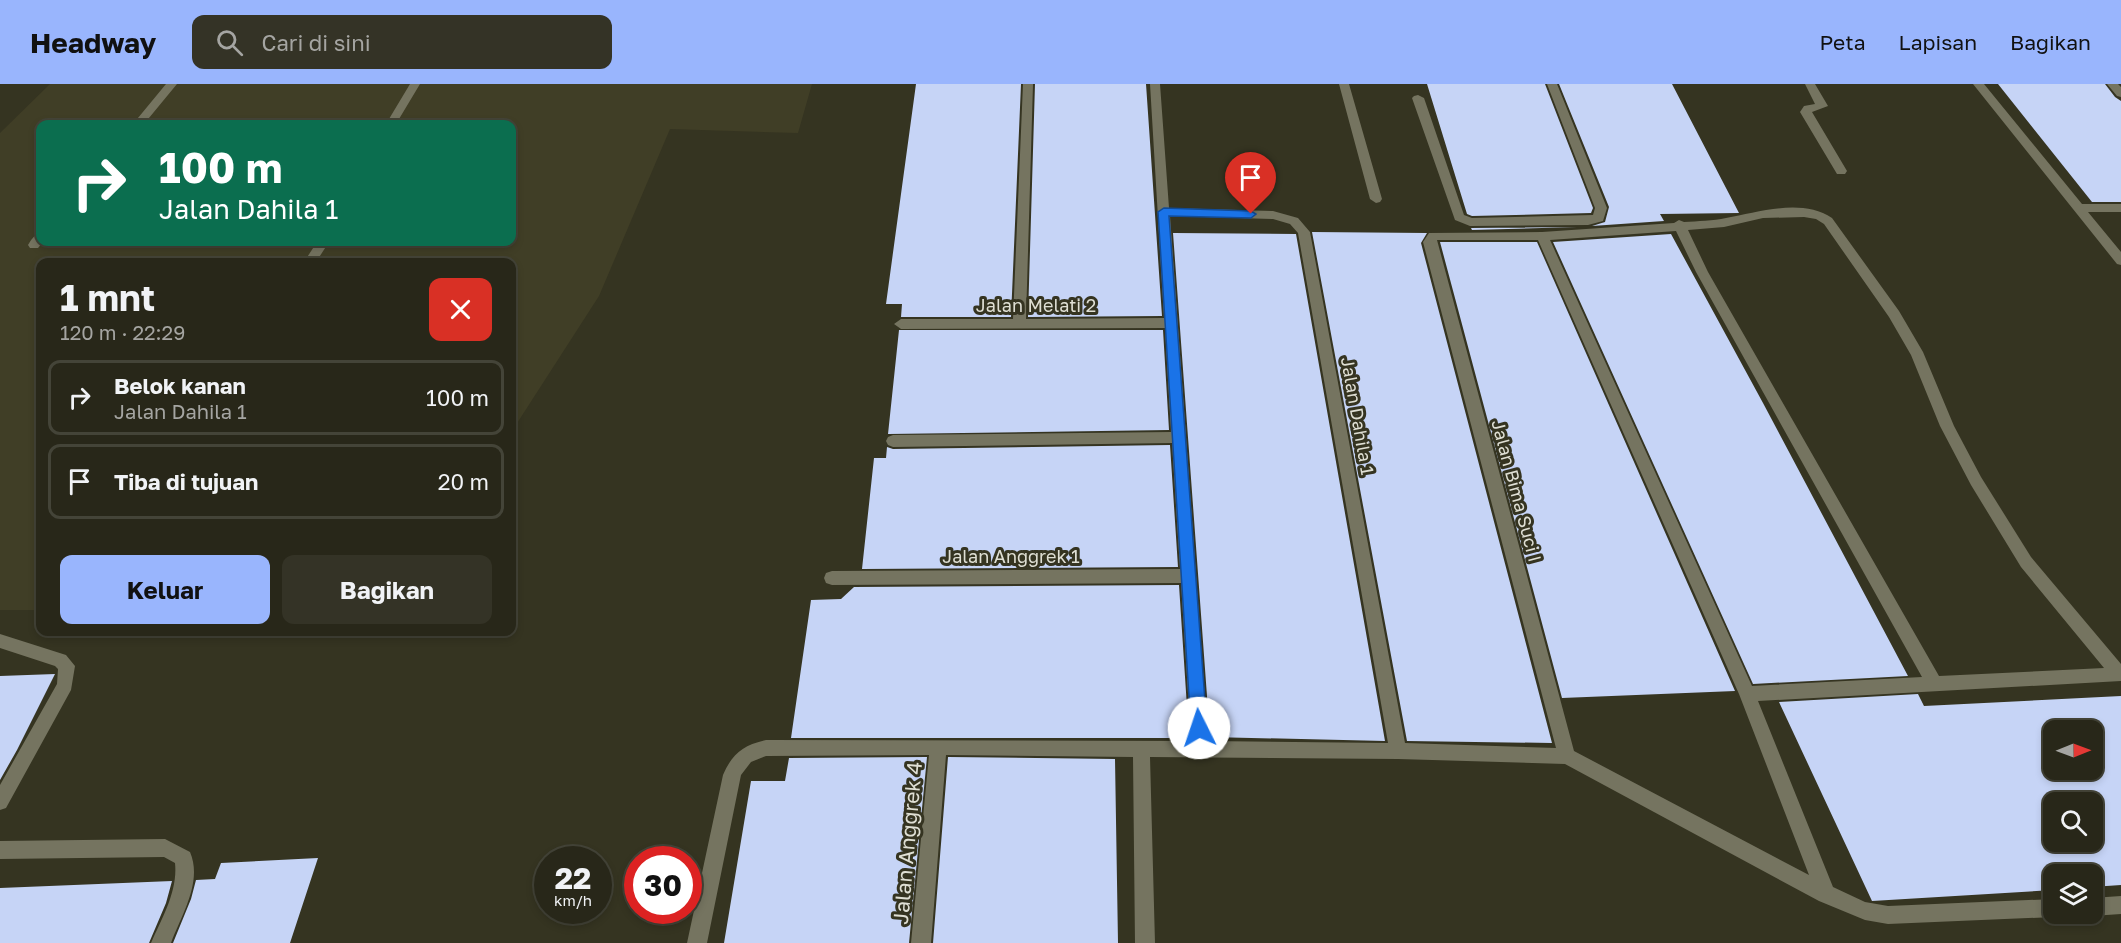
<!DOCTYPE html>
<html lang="id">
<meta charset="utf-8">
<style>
:root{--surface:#282719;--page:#343326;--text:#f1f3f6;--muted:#a5a5a2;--line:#444438;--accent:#99b5fd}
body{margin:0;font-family:"Golos Text",sans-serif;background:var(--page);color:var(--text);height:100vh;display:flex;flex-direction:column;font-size:22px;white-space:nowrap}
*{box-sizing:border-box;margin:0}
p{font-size:20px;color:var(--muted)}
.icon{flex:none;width:33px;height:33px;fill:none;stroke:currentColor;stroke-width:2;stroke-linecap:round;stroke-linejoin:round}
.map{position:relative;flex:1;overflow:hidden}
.side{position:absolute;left:36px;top:174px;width:480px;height:378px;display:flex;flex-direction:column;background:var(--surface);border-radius:12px;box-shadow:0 3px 9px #0003,0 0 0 2px var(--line)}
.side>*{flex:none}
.guide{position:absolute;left:36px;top:36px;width:480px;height:126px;border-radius:12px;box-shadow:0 3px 9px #0003,0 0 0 2px var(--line);background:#0b6e4f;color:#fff;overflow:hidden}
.needle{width:39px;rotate:89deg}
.fabs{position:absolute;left:2043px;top:636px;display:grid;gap:12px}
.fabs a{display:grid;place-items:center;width:60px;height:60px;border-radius:12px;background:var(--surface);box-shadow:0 3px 9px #0003,0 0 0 2px var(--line);font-size:30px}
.speed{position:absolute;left:534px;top:762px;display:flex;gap:12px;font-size:30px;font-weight:700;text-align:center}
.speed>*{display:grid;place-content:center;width:78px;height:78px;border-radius:50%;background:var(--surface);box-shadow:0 3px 9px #0003,0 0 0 2px var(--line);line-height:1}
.speed small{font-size:15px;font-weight:400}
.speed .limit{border:9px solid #d22;background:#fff;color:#111}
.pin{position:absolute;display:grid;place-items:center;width:51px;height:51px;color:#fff;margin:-62px -26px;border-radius:50% 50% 50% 0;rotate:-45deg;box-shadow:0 0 6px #0007}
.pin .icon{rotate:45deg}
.me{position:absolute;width:66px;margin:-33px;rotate:356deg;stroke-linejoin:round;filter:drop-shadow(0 0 4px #0008)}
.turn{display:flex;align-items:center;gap:21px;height:126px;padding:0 24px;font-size:27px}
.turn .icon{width:78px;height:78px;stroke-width:2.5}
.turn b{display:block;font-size:42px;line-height:51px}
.round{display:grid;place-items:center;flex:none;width:63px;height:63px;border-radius:12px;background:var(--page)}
.summary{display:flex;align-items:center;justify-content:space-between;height:102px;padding:0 24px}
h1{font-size:36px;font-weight:700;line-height:45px}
.cta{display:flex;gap:12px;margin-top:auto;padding:12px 24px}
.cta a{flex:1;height:69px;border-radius:12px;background:var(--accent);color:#111;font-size:24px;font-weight:700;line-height:69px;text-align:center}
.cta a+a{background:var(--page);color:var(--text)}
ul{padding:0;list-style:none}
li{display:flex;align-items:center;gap:18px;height:75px;margin:0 12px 9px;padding:0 12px;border:3px solid var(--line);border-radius:12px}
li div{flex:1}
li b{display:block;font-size:22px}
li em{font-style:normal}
header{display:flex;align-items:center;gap:36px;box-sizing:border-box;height:84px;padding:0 30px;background:var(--accent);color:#111}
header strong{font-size:28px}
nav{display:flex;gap:33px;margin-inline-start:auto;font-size:21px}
.search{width:420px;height:54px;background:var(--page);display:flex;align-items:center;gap:15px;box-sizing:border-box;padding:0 21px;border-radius:12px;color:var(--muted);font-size:22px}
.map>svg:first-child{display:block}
.built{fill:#403e26;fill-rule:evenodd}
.building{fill:#c6d4f6;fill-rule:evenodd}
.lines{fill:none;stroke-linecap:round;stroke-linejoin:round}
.minor{fill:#757460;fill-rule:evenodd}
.route{fill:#1a73e8;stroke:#114b97;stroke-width:1.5}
.labels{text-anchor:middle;stroke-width:6;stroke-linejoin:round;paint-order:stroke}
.street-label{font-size:18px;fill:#dfdfd4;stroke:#353421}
.near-street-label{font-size:21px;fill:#dfdfd4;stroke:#353421}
</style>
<header>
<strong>Headway</strong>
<div class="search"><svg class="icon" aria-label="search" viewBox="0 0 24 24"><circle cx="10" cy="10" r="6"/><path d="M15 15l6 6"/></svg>Cari di sini</div>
<nav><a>Peta</a><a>Lapisan</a><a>Bagikan</a></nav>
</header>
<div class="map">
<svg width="2121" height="859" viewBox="0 0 2121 859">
<rect width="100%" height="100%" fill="#353421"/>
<path class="built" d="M50 0H812L798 49 670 45 599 212 512 347V178H40V526H0V49ZM40 40H512V158H40Z"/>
<path class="building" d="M916 0H1021L1011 233H901L902 220H886Z
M1035 0H1146L1162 232 1028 233Z
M1427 0H1545L1593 124 1591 129 1472 132 1467 130Z
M1559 0H1672L1739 129 1660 130 1664 137 1592 142 1605 138 1609 123Z
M1998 0H2105L2115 13 2121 17V118H2092Z
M1577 143 1472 146 1471 144Z
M1312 148 1427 149 1421 159 1552 659 1407 657Z
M1173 149 1296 150 1385 657 1210 653Z
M1671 150 1763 319 1908 592 1753 600 1553 158Z
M1440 158H1537L1735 607 1562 614Z
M899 246H1163L1169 346 888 350Z
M1170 361 1178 483 862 485 874 374H886L887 363 893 365Z
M1179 501 1189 654H791L811 516 841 515 854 503Z
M55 590 17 666 0 696V592Z
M1918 610 1924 622 2121 612V801L2092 803V790H2054V806L1872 817 1779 618ZM2054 646H2092V686H2054ZM2054 718H2092V758H2054Z
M927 673 909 859H724L751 697H785L789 674Z
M948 673 1115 675 1118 859H933Z
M318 774 290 859H173L191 815 196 796 215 795 221 779Z
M172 797 166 819 149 859H0V804Z"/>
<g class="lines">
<path class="minor" d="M166 0H177L144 40H133Z
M410 0H420L396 40H386Z
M1023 0H1033L1026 235 1164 234 1150 0H1160L1169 124 1273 127 1298 134 1310 148 1405 659 1556 664 1423 158 1429 149 1542 148 1674 139 1679 136 1684 138C1698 137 1713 137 1726 134 1759 128 1802 114 1832 134L1899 227 1923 268 1954 342 1981 393 2031 473 2121 580V597L1758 617 1833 803 1865 818 1888 822 2054 815V830L2061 831 2054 833 1888 840 1865 836 1819 817 1565 680 1398 675 1150 673 1155 859H1135L1133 673 946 671 931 859H911L929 671 766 672 751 678 741 691 707 859H687L723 691C732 670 743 661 766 656L1191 657 1181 499 832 501 826 499 824 494 826 489 832 487 1180 485 1172 359 893 363 888 361 886 357 888 353 893 351 1171 348 1165 244 901 245 894 240 901 235H1013ZM1170 132 1273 135 1290 140 1298 149 1388 659 1208 657ZM1804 133 1816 135 1824 140 1889 233 1911 271 1940 342 1971 401 2021 483 2104 584 1939 592 1708 188 1688 146 1724 143 1763 134ZM1676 147 1696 188 1922 593 1752 602 1550 156ZM1437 156H1538L1739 610 1809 791 1574 667Z
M1339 0H1349L1382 115 1380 118 1376 119 1370 115Z
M1547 0H1557L1607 124 1603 137 1588 141 1470 142 1455 136 1412 14 1414 12 1418 11 1424 14 1464 131 1472 134 1593 131 1595 124Z
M1805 0H1815L1828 22 1812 28 1847 87 1845 90H1837L1800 28 1804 22 1815 20Z
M1973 0H1984L2082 120H2121V128H2088L2121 168V181L2117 180Z
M2107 0H2118L2121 3V13L2117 12Z
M40 149V158H43L38 164H30L28 161C31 156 34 151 40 149Z
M317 158H329L316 178H304Z
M0 550 66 571 75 582 71 606 6 724 0 726V701L57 600 58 585 55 582 0 564Z
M165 755 190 768C203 798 181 832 171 859H151C162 834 178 807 175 779L164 773 0 775V757Z
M2121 812V830L2092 832 2085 830H2092V814Z"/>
</g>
<path class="route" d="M1164 124 1251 127 1256 130 1251 134 1169 132 1207 644 1205 649 1199 651 1194 649 1191 644 1158 128Z"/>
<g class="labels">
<g class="street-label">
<text x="1036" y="228">Jalan Melati 2</text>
<text transform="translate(1357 332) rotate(80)" y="6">Jalan Dahila 1</text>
<text transform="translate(1516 407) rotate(75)" y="6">Jalan Bima Suci I</text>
<text x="1011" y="479">Jalan Anggrek 1</text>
</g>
<g class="near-street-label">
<text transform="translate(908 759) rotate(-85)" y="7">Jalan Anggrek 4</text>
</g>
</g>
</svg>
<div class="fabs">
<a><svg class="needle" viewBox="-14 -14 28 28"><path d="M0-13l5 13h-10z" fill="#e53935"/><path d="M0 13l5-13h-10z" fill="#a5a5a2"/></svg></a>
<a><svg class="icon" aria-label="search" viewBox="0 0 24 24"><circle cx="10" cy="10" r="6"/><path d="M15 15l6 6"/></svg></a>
<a><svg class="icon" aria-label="layers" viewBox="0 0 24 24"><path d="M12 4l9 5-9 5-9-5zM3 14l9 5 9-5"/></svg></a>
</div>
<div class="speed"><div>22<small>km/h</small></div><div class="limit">30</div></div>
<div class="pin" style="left:1251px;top:130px;background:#d93025"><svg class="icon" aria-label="arrive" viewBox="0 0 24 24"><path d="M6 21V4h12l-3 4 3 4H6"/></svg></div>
<svg class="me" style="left:1199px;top:644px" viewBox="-20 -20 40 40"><circle r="19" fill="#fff"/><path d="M0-13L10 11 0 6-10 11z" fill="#1a73e8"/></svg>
<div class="guide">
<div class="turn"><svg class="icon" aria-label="right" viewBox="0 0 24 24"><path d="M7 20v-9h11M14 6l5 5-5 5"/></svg><div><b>100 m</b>Jalan Dahila 1</div></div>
</div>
<section class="side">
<div class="summary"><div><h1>1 mnt</h1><p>120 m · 22:29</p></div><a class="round" style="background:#d93025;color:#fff"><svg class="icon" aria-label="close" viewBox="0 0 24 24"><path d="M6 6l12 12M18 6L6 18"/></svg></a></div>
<ul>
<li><svg class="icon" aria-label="right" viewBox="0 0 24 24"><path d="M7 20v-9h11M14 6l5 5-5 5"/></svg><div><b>Belok kanan</b><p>Jalan Dahila 1</p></div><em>100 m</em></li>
<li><svg class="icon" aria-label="arrive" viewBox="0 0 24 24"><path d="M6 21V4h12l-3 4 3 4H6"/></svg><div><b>Tiba di tujuan</b></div><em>20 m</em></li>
</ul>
<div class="cta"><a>Keluar</a><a>Bagikan</a></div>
</section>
</div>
